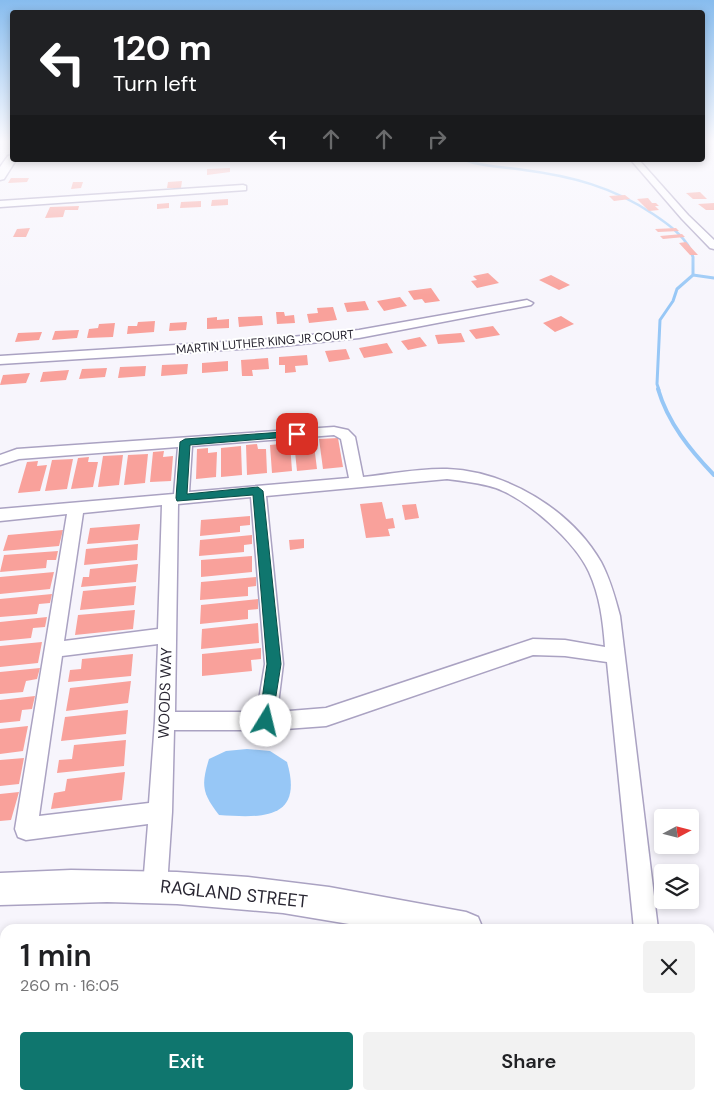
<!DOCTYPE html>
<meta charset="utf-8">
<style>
:root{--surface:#fff;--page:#f2f2f2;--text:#202124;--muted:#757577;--accent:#0f766e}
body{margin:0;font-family:"DM Sans",sans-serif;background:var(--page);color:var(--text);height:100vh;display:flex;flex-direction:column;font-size:19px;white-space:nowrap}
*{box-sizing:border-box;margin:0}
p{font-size:16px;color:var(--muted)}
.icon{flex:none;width:28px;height:28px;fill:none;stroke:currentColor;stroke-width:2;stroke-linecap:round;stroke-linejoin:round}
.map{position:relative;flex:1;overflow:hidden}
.sheet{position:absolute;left:0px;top:924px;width:715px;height:176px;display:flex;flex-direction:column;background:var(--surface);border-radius:15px 15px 0 0;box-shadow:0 2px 8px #0003}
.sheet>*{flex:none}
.guide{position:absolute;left:10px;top:10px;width:695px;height:152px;border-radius:5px;box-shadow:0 2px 8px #0003;background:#202124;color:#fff;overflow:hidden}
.needle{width:32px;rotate:83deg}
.fabs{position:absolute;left:654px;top:809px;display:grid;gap:10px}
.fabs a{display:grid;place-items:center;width:45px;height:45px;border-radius:5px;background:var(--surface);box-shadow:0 2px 8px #0003;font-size:25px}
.pin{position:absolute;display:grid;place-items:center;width:42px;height:42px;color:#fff;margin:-21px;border-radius:10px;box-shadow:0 2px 8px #0006}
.me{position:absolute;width:55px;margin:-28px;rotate:9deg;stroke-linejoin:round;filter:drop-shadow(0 0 4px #0008)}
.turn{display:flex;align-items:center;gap:18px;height:105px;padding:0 20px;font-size:22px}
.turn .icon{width:65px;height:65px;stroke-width:2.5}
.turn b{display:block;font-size:35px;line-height:42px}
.lanes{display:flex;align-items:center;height:48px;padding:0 20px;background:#0003;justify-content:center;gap:25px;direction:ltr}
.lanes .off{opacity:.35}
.round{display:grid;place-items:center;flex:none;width:52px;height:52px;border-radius:5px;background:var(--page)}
.head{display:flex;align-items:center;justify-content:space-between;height:85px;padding:0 20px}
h1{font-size:30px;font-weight:600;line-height:38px}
.primary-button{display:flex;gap:10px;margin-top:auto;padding:10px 20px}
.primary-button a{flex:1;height:58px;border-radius:5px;background:var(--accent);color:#fff;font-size:20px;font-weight:600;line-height:58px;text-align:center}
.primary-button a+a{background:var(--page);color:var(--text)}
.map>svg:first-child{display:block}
.water{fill:#97c7f6}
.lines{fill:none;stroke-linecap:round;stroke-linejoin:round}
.stream-far2{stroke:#97c7f6;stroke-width:2.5}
.stream-far1{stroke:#97c7f6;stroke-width:3}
.stream{stroke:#97c7f6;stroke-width:4}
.building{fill:#f9a19b}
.street-casing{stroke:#aaa2c2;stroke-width:3}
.secondary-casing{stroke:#aaa2c2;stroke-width:3}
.street{fill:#fff;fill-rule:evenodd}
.secondary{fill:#fff;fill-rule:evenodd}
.route{fill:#0f766e;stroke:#0a4d48}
.labels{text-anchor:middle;stroke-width:4;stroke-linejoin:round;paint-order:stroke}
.far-street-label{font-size:12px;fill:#282531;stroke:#fff}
.street-label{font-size:15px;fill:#282531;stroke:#fff}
.near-street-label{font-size:18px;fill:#282531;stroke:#fff}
</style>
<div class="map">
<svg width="714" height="1099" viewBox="0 0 714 1099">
<rect width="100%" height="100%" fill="#f7f5fc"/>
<path class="water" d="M247 749 270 751 287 762C304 820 262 818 219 815 202 793 201 785 209 759L226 751Z"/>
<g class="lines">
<path class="stream-far2" d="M464 160C484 167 504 167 524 170 571 176 613 187 653 214 668 224 682 234 691 250"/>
<path class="stream-far1" d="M693 275 714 278
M659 390 657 384 660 320 673 301 677 289 693 275V257L690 249"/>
<path class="stream" d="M658 389C668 423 690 450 714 475"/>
</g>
<path class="building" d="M230 168V172L207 175V169Z
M11 178H29L27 182 8 183Z
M182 181 181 188H167L168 182Z
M73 182H83L81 188 71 189Z
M700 192 707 199H693L686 193Z
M625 195 630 199 614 201 609 196Z
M648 198 652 203H656L659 206H655L659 210 649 211 637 199Z
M228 199V205L211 206 212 200Z
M201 201V207L180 208 181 202Z
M169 203V208L157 209V204Z
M714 203V210H706L698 204Z
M79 206 78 210H65L63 217 45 218 50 207Z
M30 228 26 237H13L17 229Z
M676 228 679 231 658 232 655 229Z
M682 234 685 237 663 239 660 236Z
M686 242 698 255H690L679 243Z
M488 273 499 283 477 288 471 281 477 280 473 276Z
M551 275 570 285 559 290 539 280Z
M431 288 440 301 425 303 422 299 414 300 408 291Z
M400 297 407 306 384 311 377 301Z
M365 301 369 310 347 312 344 303Z
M333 307 337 320 309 323 307 314 318 313 317 308Z
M276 312H284L285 316 294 315 295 323 277 324Z
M262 316 263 325 239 327 238 317Z
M561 316 574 324 555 332 543 323Z
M217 317V320L229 319V328L207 329V318Z
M155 321 154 332 127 334 128 326H137L138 322Z
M187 322 186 330 169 331 170 323Z
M115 323 113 337 87 338 89 329 98 328 99 324Z
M493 326 500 335 476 339 469 330Z
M79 330 77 338 52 340 55 331Z
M42 332 39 340 15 342 18 333Z
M461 333 465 342 438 344 435 335Z
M420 337 427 346 408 350 401 341Z
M387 343 393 353 364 358 359 348Z
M346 349 350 359 329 362 325 351Z
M307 355 308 365 295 366 296 372 285 373V365H279V357Z
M268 358 269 369 252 370 253 376H242L241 360Z
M228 361V371L202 373V363Z
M188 364 187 374 161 376 162 365Z
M146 366 145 376 118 378 120 367Z
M107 368 105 377 79 379 82 369Z
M69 370 66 380 40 382 43 372Z
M30 373 26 383 0 385 3 375Z
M338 438 343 467 323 469 319 439Z
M306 441 307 445H314L317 469 297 471 294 442Z
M290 443 292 471 272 473 270 445Z
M257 444 258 449H266L267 473 247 475 246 445Z
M241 446 242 475 221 477V448Z
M208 448V453L217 452 216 477 196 479 197 449Z
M164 451 163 457 173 456 171 481 150 482 153 452Z
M148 454 145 483 124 485 128 455Z
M123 455 119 485 98 487 103 456Z
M89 457 88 462H98L93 487 71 489 78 458Z
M73 459 67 489 45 491 52 460Z
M38 461 37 466 47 465 40 491 18 493 27 462Z
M382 502 386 519 393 518 395 528 388 529 390 536 366 538 360 504Z
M416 504 419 518 405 520 402 505Z
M250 516V525L240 526V532L200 536 201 520Z
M140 524 138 540 87 544 90 528Z
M63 530 59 546 3 551 8 535Z
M252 535V544L244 545V552L199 556 200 540Z
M304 539V548L290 550 289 540Z
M138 544 137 560 84 565 86 549Z
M58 551 56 560H47L46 568 0 572 4 555Z
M252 556V572L201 577V560Z
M138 564 136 582 81 587 83 577H89L90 569Z
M54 572 50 589 0 594V577Z
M256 577V586L248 587V596L200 600 201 582Z
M136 586 134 605 80 610 83 591Z
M52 594 50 603 39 604 37 614 0 617V599Z
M258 599V609L248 610V619L200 624 201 605Z
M135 610 133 629 75 635 78 615Z
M47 617 45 627 33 628 31 638 0 641V622Z
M258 623 259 643 201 649 202 629Z
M42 642 38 663 0 667V646Z
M261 648V659L251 660 252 671 202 676V654Z
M133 654 131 676 68 682 70 670 81 669 82 659Z
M40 668 37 679 26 681 23 692 0 694V672Z
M131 681 128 703 66 711 70 688Z
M35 696 32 709 22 710 20 721 0 723V700Z
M128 710 126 734 61 741 65 717Z
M28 726 23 751 0 754V729Z
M126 740 124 766 57 773 59 760 72 759 74 745Z
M24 758 19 784 0 786V760Z
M125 772 122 800 51 809 54 793 65 791 67 779Z
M19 792 11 820 0 821V794Z"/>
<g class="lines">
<g class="street-casing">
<path id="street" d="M631 160H639L688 215 714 240V249L710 248 682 219Z
M243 185 246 186V190L0 207V201Z
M527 300 533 303 531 305 359 338 272 347 0 364V356L272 339 359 330Z
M334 427 348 430 355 437 363 477C391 474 420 468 447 469 507 471 571 510 601 562 610 579 615 597 620 616L658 929H634L607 662 565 656 533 655 326 726 272 730H174L172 812 167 886 163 894 155 898 147 894 143 886 148 824 26 840 18 837 15 829 67 514 0 521V509L174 494 178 447 19 459 0 465V455L17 449ZM334 435 341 439 349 478 189 492 192 446ZM447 479C463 481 481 483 496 488 528 500 575 541 589 572 600 596 603 621 605 647L565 640 533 639 326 708 277 712 283 664 266 496ZM251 497 265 664 257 712H175L178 504ZM162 505 158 629 64 641 83 513ZM158 644 155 721 149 803 39 816 62 656Z"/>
</g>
<g class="secondary-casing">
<path id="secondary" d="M12 155V160H16L4 179 0 180V167L8 156Z
M71 870 177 872 248 877 329 887 466 912 478 917 483 929H379L283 913 177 904 107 902 0 905V873Z
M710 960 714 961V995L710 994Z"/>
</g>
<use href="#street" class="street"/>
<use href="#secondary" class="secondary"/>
</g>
<linearGradient id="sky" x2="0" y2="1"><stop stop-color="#87bcee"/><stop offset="0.48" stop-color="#fbfafe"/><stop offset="1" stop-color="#fbfafe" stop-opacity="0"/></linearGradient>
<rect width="714" height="295" fill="url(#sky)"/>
<path class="route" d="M297 431 300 432V436L190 445 187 494 258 487 263 491 281 664 272 721 270 726 266 727 261 726 259 721 267 664 253 495 177 501 176 498 180 442 185 439Z"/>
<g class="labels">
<g class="far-street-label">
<text transform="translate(265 342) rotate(-5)" y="4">MARTIN LUTHER KING JR COURT</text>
</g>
<g class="street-label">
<text transform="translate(165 693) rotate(-88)" y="5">WOODS WAY</text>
</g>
<g class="near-street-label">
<text transform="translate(234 894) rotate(6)" y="6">RAGLAND STREET</text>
</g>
</g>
</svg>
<div class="fabs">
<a><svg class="needle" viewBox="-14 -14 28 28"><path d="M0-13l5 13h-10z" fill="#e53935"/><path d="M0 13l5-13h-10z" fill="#757577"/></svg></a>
<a><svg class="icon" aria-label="layers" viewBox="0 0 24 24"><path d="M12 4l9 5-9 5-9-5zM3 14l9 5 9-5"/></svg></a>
</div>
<div class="pin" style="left:297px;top:434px;background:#d93025"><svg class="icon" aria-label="arrive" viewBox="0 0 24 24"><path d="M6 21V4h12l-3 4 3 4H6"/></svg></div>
<svg class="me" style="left:266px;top:721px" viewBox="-20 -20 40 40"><circle r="19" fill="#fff"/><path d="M0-13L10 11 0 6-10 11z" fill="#0f766e"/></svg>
<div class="guide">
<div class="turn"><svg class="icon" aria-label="left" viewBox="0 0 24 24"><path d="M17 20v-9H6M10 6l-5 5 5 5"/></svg><div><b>120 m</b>Turn left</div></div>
<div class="lanes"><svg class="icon" aria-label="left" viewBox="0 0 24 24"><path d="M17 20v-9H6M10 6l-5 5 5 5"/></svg><svg class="icon off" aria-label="ahead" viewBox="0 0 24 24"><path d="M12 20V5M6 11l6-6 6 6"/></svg><svg class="icon off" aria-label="ahead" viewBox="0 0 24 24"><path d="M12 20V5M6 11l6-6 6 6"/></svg><svg class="icon off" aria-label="right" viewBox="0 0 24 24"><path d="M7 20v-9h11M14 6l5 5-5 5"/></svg></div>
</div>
<section class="sheet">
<div class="head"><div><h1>1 min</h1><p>260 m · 16:05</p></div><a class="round"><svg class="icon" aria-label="close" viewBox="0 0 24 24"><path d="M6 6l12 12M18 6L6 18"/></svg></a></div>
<div class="primary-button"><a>Exit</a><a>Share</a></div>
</section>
</div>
